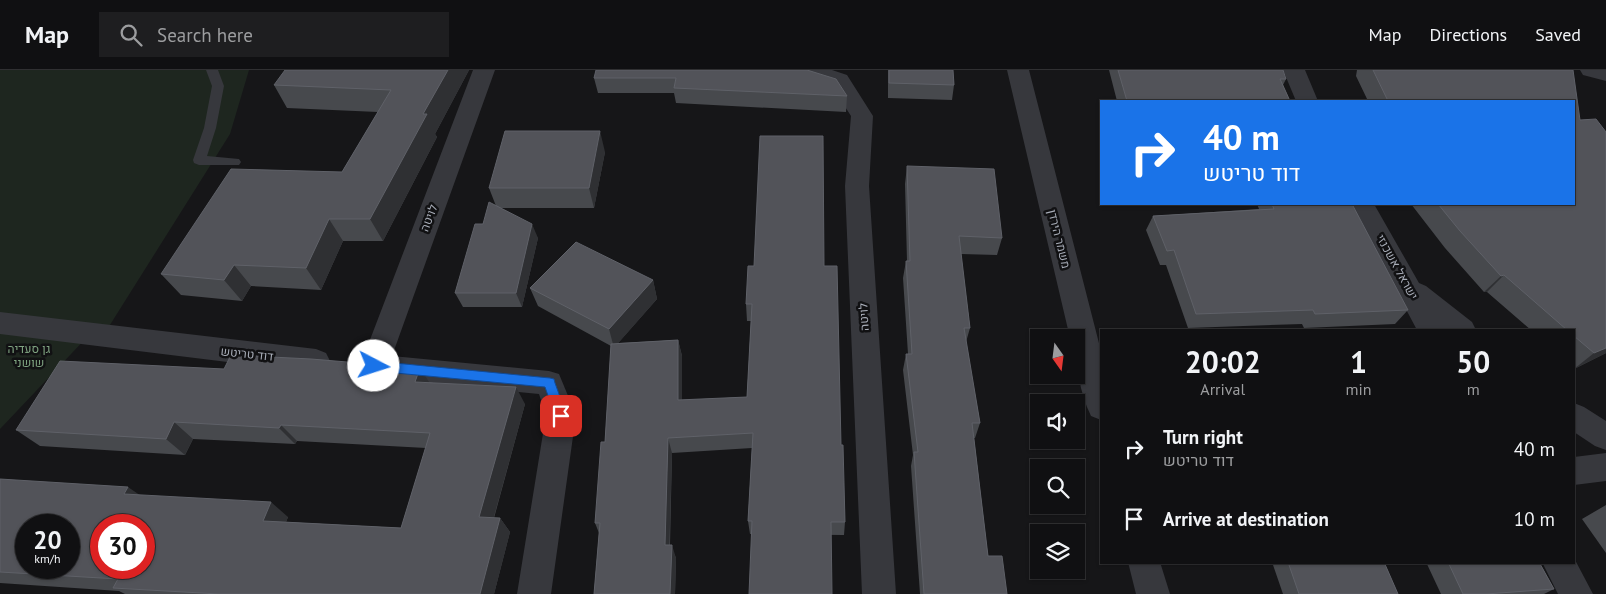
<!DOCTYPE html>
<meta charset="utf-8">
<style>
:root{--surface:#101012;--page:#1e1e20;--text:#f1f3f6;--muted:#9c9d9f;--line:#303032}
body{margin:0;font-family:"PT Sans",Heebo,sans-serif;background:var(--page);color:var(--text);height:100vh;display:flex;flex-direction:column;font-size:19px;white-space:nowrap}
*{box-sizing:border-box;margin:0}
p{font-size:16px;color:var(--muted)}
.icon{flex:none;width:28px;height:28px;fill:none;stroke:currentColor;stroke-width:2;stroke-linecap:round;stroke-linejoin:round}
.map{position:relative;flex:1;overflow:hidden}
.side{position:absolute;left:1100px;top:259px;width:475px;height:235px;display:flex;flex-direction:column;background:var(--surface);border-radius:0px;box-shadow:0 1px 4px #0004,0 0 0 1px var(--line)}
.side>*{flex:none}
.hud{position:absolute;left:1100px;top:30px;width:475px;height:105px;border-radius:0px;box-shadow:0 1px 4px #0004,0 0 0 1px var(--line);background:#1a73e8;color:#fff;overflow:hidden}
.needle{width:32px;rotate:166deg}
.tools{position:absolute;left:1030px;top:259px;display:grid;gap:10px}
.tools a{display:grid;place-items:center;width:55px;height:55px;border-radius:0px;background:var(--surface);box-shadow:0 1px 4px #0004,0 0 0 1px var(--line);font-size:25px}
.speed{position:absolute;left:15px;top:444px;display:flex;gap:10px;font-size:25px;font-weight:700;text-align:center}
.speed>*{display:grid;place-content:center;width:65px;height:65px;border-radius:50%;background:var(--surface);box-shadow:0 1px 4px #0004,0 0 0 1px var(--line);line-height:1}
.speed small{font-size:12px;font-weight:400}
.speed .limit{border:8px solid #d22;background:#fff;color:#111}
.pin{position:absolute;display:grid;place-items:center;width:42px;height:42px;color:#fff;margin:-21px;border-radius:10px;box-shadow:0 2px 8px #0006}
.me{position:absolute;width:55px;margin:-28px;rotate:95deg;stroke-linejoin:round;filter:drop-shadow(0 0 4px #0008)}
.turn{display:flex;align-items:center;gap:18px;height:105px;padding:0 20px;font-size:22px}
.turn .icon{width:65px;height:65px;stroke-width:2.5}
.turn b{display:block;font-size:35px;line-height:42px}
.eta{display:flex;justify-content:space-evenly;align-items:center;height:85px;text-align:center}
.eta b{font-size:30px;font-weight:700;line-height:35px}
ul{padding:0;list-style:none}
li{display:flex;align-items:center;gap:15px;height:70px;padding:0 20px}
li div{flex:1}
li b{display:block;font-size:19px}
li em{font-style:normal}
header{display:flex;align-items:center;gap:30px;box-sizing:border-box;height:70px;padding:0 25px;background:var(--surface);border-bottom:1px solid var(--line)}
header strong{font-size:24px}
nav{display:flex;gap:28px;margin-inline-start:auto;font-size:18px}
.search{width:350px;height:45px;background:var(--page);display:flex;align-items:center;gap:12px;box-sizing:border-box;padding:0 18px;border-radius:0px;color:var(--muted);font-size:19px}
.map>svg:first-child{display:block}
.green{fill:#1e261f}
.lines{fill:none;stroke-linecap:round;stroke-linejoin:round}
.service{fill:#37383d;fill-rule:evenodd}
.minor{fill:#37383d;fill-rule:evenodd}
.tertiary{fill:#37383d;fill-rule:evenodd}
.wall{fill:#47494d}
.shaded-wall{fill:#2f3033}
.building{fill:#525359;stroke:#5f6168;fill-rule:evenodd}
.route{fill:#1a73e8;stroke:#114b97}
.labels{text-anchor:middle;stroke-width:5;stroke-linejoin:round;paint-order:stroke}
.street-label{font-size:12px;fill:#a8adb8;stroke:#111113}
.park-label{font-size:12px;fill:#7fa381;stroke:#111113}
</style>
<header>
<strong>Map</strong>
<div class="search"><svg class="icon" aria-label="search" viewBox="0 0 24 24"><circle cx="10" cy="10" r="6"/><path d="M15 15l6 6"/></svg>Search here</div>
<nav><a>Map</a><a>Directions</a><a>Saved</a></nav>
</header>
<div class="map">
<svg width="1606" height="524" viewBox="0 0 1606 524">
<rect width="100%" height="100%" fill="#161618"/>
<path class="green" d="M0 0H249L230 64 103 266 89 265 0 359Z"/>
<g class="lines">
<path class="service" d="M206 0H218L224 16 216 58 207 86 239 89 241 92 239 95H199L194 93 193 90 204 58 212 16Z"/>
<path class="minor" d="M473 0H495L392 286 549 301 559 304 576 345 551 524H517L546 345 539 324 384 309C377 306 371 307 364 304L360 296Z
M797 0H832L847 5 873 46 869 116 896 524H862L845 116 851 46 831 15 800 5Z
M1283 0H1305L1318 31H1296Z
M1580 0H1606V11L1583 5Z
M1350 134H1374L1419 213 1426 216 1472 252 1476 260H1417Z
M0 242 316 279 326 283 330 291 326 299 316 303 0 264Z
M1574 333 1584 337 1606 351V380L1595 376 1574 362Z
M1606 383V411L1574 415V387Z
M1574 488 1593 524H1558L1542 492H1574Z"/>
<path class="tertiary" d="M1007 0H1029L1101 281V350L1091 346C1079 322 1076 294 1076 268H1070Z
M1128 492H1160L1170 524H1136Z"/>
</g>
<path class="wall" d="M469 0 435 64 437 67 383 171H343L321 220 251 216 242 231 181 225 161 204 342 102 378 42 287 38 274 15Z
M807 0 847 26 846 42 676 33 674 23H598L594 8Z
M888 0H953L954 15 952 30 888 28Z
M1109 0H1283L1286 9 1283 15 1290 31H1117Z
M1357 0H1573L1606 283 1574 299V260H1531L1487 222H1484L1445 178 1411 134H1574V31H1368L1356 6Z
M605 82 594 138H501L538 168 522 237H463L455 223 483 154 496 136 489 118Z
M907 96 1002 168 997 185 961 184 970 258 966 272 980 353 975 368H974L988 486 1007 524H920L911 396 913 385 903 300 906 284H908L903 208 906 191H907L905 114Z
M1257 134H1345L1408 240 1395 254 1304 258 1302 254 1188 258 1166 195H1160L1146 160 1153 146 1259 139Z
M824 196 841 375 845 452 844 465 750 464 748 451 752 378 672 383 670 475 676 488 675 524H594L599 463 595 453 605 372 611 276 538 236 530 218 653 210 657 229 618 273 678 270 682 286V330L747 327 751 251H747L746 234Z
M224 299 429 312 525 334 494 448H500L510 462 494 524H125L119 521 0 513V409L140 425 288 447 286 452 401 458 426 378 297 371 295 374 193 369 185 385 40 376 16 360Z
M1606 435V483L1582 449Z
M1272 492H1384L1398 524H1283Z
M1426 492H1539L1554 519 1544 524H1441Z"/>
<path class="shaded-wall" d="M448 0H469L435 64 437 67 383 171 370 149 423 44Z
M600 61 605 82 594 138 589 118Z
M329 149 343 171 321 220 306 198Z
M532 154 538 168 522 237 516 223Z
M234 195 251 216 242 231 224 210Z
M1504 205 1487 222H1484L1501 206Z
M653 210 657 229 614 278 609 259Z
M678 270 682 286V346L678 330Z
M1606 278V283L1574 299 1594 283Z
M420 298 431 315 415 312Z
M516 317 525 334 490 461 479 447Z
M174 352 193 369 185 385 166 369Z
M281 355 297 371 295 374 279 358Z
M668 368 672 383 669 488 665 475Z
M128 417 150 432 124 424Z
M271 432 288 447 281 465 263 451Z
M500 448 510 462 494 524H480Z
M672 475 676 488 675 524H670Z"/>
<path class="building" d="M285 0H448L423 44H427L370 149H329L306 198 234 195 224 210 161 204 231 99 342 102 391 20 274 15Z
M596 0H807L836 9 847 26 674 18 676 8H594Z
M889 0H953L954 15 889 13Z
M1118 0H1283L1286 9H1280L1290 31H1127Z
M1373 0H1573L1580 50 1596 49 1606 62V278L1594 283 1574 266V260H1567L1504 205 1501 206 1460 161 1438 134H1574V31H1388Z
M505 61H600L589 118H489Z
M760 66H823L824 196H837L841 375H843L845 452H831L832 524H749L752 451H748L753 363 668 368 665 475H672L670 524H594L600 453H595L601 372H605L611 274 678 270V330L747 327 752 234H746L748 196H754Z
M907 96 994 99 1002 168 959 166 970 258H964L980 353H972L988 486H1002L1007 524H924L914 382H918L906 284H912L906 191H910Z
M489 132 532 154 516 223H455L475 154H483Z
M1272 134H1352L1408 240 1315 244 1313 240 1196 244 1174 180 1167 181 1153 146 1274 139Z
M576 172 653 210 609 259 530 218Z
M231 285 311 289 420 298 415 312 516 317 479 447 500 448 480 524H219L113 518 118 509 0 502V409L128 417 124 424 271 432 263 451 401 458 430 363 281 355 279 358 174 352 166 369 16 360 60 291 224 299ZM26 455H69V498H26ZM101 455H144V498H101Z
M1288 492H1384L1398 524H1299Z
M1448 492H1539L1554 519 1486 524H1463Z"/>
<path class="route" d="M374 291 550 308 554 309 555 313 567 346 565 349 561 351 556 349 545 317 374 301 369 299 368 296 369 292Z"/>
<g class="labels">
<g class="street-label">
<text transform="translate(429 148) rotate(-69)" y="4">לויטה</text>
<text transform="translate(1059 169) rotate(76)" y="4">משמר הירדן</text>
<text transform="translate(1397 197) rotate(61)" y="4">ישראל אשכנזי</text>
<text transform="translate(864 247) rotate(-93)" y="4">לויטה</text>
<text transform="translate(247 284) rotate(6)" y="4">דוד טריטש</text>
</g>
<g class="park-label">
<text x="29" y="283">גן סעדיה<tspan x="29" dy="14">שושני</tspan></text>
</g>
</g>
</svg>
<div class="tools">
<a><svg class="needle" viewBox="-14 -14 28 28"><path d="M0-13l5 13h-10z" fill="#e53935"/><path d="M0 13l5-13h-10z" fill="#9c9d9f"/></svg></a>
<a><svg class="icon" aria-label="sound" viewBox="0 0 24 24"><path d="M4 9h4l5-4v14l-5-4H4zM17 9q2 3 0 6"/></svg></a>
<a><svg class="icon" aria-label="search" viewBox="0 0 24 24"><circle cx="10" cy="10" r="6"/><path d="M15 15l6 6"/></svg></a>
<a><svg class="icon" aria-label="layers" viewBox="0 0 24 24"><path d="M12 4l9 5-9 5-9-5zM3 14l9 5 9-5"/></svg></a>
</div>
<div class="speed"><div>20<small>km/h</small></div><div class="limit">30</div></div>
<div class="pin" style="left:561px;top:346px;background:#d93025"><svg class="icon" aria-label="arrive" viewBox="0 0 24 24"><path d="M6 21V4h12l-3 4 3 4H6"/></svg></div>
<svg class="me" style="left:374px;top:296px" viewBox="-20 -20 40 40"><circle r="19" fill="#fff"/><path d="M0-13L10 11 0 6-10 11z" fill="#1a73e8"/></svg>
<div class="hud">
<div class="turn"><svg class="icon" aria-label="right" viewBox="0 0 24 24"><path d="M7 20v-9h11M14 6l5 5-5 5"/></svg><div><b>40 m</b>דוד טריטש</div></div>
</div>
<section class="side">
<div class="eta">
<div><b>20:02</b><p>Arrival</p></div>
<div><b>1</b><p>min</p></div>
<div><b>50</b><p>m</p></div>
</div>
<ul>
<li><svg class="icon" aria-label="right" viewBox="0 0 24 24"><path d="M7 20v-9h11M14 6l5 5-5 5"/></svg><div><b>Turn right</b><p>דוד טריטש</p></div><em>40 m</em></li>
<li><svg class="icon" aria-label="arrive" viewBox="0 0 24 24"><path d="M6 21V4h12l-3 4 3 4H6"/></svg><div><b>Arrive at destination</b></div><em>10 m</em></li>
</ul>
</section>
</div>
